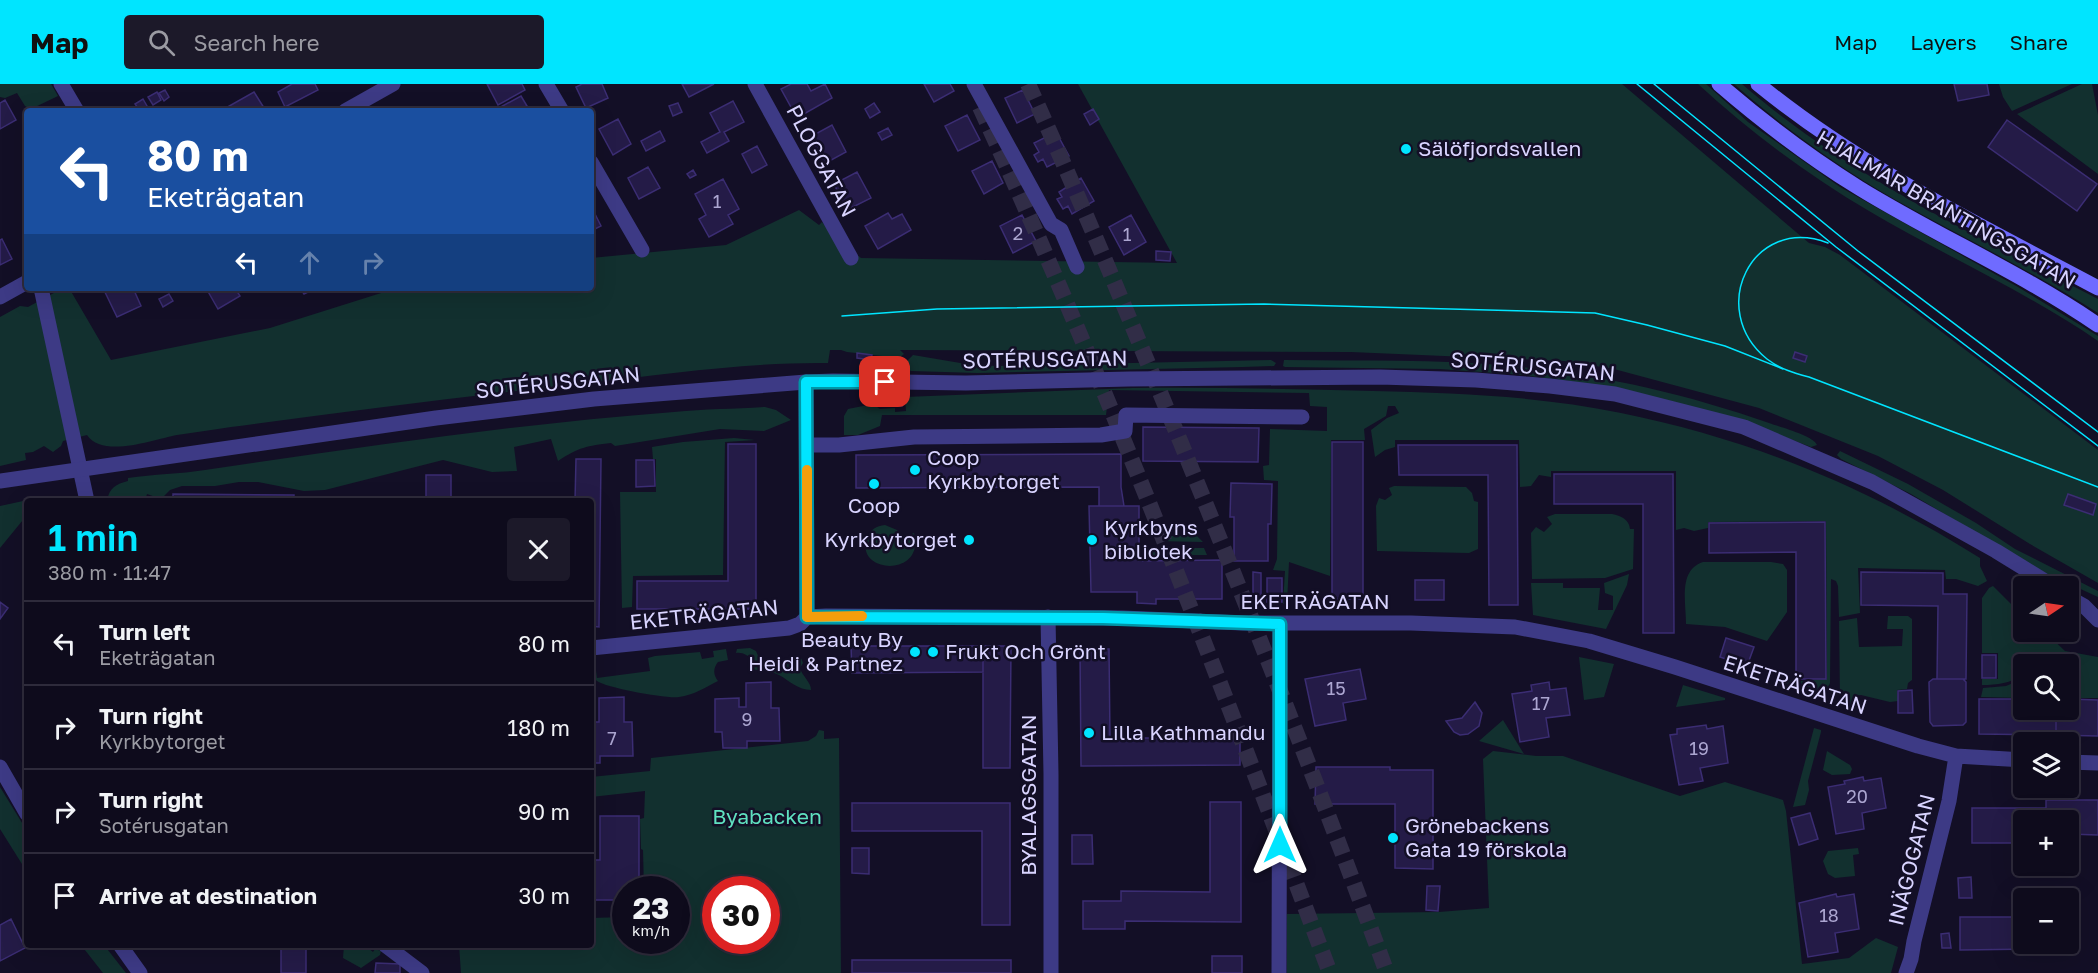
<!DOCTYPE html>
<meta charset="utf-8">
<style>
:root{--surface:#0e0b1c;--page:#1c1929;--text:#f1f3f6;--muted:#9b9ba3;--line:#2e2b3b;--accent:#00e5ff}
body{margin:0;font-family:"Golos Text",sans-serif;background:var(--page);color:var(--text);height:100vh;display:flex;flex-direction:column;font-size:22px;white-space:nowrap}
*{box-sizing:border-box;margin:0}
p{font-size:20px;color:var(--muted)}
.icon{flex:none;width:33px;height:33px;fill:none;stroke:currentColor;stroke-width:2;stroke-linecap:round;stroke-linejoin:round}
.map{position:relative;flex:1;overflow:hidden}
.details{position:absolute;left:24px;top:414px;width:570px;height:450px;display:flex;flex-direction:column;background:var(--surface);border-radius:6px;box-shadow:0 6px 24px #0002,0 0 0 2px var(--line)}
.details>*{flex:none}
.guide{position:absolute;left:24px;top:24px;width:570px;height:183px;border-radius:6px;box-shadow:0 6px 24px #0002,0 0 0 2px var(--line);background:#1a4fa0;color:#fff;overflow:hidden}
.needle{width:39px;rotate:77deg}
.tools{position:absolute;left:2013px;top:492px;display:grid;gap:12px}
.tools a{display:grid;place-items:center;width:66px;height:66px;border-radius:6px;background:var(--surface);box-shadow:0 6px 24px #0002,0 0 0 2px var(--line);font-size:30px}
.speed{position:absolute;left:612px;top:792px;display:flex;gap:12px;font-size:30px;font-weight:700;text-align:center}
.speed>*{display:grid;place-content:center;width:78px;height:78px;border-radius:50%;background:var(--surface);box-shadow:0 6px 24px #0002,0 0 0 2px var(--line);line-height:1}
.speed small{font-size:15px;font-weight:400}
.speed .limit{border:9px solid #d22;background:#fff;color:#111}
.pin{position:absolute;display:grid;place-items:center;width:51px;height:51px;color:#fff;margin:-26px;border-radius:12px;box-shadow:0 3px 9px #0006}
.me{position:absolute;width:66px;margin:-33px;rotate:0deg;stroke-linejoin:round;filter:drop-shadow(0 0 4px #0008)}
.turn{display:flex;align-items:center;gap:21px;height:126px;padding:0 24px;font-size:27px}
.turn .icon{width:78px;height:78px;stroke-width:2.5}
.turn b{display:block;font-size:42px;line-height:51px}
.lanes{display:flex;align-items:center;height:57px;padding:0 24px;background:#0003;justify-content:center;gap:30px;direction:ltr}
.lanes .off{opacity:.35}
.round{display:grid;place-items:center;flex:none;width:63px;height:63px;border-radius:6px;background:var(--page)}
.headline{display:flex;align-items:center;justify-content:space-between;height:102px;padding:0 24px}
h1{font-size:36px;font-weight:600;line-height:45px;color:var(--accent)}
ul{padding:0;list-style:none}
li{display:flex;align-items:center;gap:18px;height:84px;padding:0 24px;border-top:2px solid var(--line)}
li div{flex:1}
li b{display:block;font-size:22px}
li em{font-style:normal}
header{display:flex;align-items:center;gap:36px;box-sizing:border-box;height:84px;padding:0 30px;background:var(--accent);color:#111}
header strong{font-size:28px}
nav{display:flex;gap:33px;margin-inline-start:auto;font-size:21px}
.search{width:420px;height:54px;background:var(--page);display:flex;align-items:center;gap:15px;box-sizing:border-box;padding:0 21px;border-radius:6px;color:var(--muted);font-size:22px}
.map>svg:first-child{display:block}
.green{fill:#12302f;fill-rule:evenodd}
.building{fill:#241b47;stroke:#3b2d73;stroke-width:1.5}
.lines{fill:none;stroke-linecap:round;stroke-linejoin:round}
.trunk-tunnel{stroke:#312d47;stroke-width:16;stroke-dasharray:16 8;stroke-linecap:butt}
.minor{stroke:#3d3a85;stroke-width:15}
.tertiary{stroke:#3d3a85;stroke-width:15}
.secondary{stroke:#6f6bff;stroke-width:15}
.tram{stroke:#00e5ff;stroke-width:1.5}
.route-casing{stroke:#0095a6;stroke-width:15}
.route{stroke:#00e5ff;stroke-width:10}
.slow{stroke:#f59e0b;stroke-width:10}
.poi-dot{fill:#00e5ff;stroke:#130f26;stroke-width:2}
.labels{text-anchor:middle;stroke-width:5;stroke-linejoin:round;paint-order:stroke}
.number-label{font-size:18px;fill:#aca6d1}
.poi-label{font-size:21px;fill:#d9d4ff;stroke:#130f26;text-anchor:start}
.street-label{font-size:21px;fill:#d9d4ff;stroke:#130f26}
.park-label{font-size:21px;fill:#5fe0c0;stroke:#130f26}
</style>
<header>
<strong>Map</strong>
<div class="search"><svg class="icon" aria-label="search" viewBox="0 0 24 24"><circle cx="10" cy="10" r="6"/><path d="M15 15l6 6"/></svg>Search here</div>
<nav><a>Map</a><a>Layers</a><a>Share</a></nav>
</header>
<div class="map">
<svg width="2098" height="889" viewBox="0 0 2098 889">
<rect width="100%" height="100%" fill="#130f26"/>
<path class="green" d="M0 0H51L58 12 31 25 25 22 17 9 5 14 0 13Z
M1078 0H1622L1809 159 1825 163 1840 171 2098 366V499L2030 460 1943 406 1878 372 1759 324 1614 285 1564 277 1351 268 900 266 904 270 899 274 847 268 841 266H830L828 279C748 278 668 290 588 299 469 312 350 327 231 343 214 346 195 348 177 351 155 355 103 375 87 351L63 357 61 362 53 368 44 362 33 368 25 369 26 376 0 382V233L20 222 28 223 63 204H69L111 276 270 244 397 204H591V174L726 161 799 126 819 141 822 138 836 154 861 174 1177 179Z
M1698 0H1706L1748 38 1840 103 2018 203 2098 252V257C2025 207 1945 172 1869 127 1808 91 1750 48 1698 0Z
M1734 0H1742C1847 91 1975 151 2098 215V229C2032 187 1962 153 1894 115 1838 83 1783 43 1734 0Z
M1999 0H2072L2012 27 2003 13Z
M2082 0H2092L2098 31V90L2017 30Z
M913 271 972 281 997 282 1271 276 1276 279 1274 282 1243 283 977 289 911 287 905 284 904 280Z
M1284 276C1360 277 1436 275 1512 282 1599 290 1687 310 1769 339 1780 343 1814 352 1817 361L1811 363 1774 349 1570 297 1523 291 1440 285 1285 283 1283 282Z
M1133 304C1213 303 1293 305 1373 307 1457 309 1539 312 1621 329 1753 356 1867 403 1980 474V482L1987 497 1978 502 1956 495H1946L1945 486 1858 484 1860 529 1839 533 1838 502 1836 497 1831 495 1830 599 1825 611H1817L1781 598 1778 595 1800 597 1827 595 1826 437 1708 438V444L1694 447 1684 444 1676 446V387H1551V393L1539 391 1531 402 1520 403 1519 356H1395V363L1385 366 1375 373 1371 346 1387 334 1399 329 1395 322H1388L1386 332 1364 345 1365 356H1331L1330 492 1289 478 1287 520H1283L1285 487 1273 486 1277 475 1278 397 1264 396 1263 382 1269 381 1270 345 1327 347V323L1310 322 1309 309 1109 306 1106 331H882L880 342 858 351H844V332L848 325 873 320 880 325 895 324V328L906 327 905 313Z
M765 323 776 326 791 336 764 347 720 345 615 362 611 359C587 362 579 363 558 377L551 355 514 363 517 387 492 388 443 376 325 406 304 407 258 398H239L215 402H182L170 406 161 415 147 410 145 417H107C109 404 116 400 128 397V394C154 390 180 390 205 386 361 363 517 340 674 328 705 325 735 325 765 323Z
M734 354 755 356 725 358 723 491 633 492 632 523 622 524 620 408H656V375H653L652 363 683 358Z
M1840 367 1908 400 1976 439 2015 465 2098 507V513L2037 485 1911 410 1841 375 1837 371Z
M1394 402 1466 403 1472 409 1474 417 1478 418V465L1469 469 1377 467 1376 422 1379 414 1385 416 1392 411 1389 404Z
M37 414 50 417H27V431L0 464V422Z
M1555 430H1612C1621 432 1629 435 1630 445H1634L1633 485 1605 494 1532 495 1531 449 1536 443 1544 448 1552 440 1547 433Z
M885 441 897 446 902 454 914 449C926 494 854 490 867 454 871 445 876 442 885 441Z
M1162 452H1197L1203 458 1156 457Z
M1153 464H1204L1207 471H1152Z
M1703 478H1771L1783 480 1787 486V528L1767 557 1725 543 1686 540C1686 518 1678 486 1703 478Z
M1629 490 1627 501 1606 545 1533 531 1531 499H1563V504H1600L1598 526H1613V512L1605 509 1604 499Z
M1993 502 2023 532 2024 548H2045L2065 567 2098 573V614H2069L2068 580H2048L2046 574 2042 571 2033 573 2029 580H2024L2023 591C2010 599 1998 601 1982 601V595H1998V569H1982V514L1989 504Z
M1888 532H1908L1912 535V596L1908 599 1907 605 1897 606 1898 617 1890 618 1861 611 1856 612 1851 621H1847L1840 617 1839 537 1857 534 1859 563 1902 562 1903 545H1887Z
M750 564 756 567 761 579 801 574 803 579 800 584C802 592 811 598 811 606 798 606 790 597 779 591 770 586 759 588 750 584L748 582 752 577C749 571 742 568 736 569L737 565Z
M726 565 728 576 718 578C713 584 713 591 718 597 706 603 694 611 679 613 667 615 607 604 597 597 592 593 591 586 591 580L595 579 597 594 650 587 648 574 655 572 700 568 702 575 714 573 713 567Z
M1579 573 1614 580 1604 613 1584 616Z
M2023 595V614L1981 613 1983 604 2006 602Z
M1683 601 1725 614V616L1676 623Z
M1503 636 1524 670 1479 657Z
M1814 644 1821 646V648L1808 697 1809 706 1805 721 1793 723Z
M819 646 824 647V655L839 654 841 889H461L459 861H591V834L625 833 626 856H676V806L644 805 643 766 641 765 640 735 644 734 645 707 591 713V693L650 687 651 674 808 657 816 652ZM716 806H766V856H716Z
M1493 667 1536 672H1563L1680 712 1725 698 1783 716 1786 727 1802 880 1849 874 1876 854 1898 863 1891 889H1287V830L1439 828 1489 824 1483 675Z
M1827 667 1850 681 1852 685 1850 690 1832 691 1823 686Z
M0 703 27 747V788L0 745Z
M1858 764 1859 770 1853 771 1855 792 1835 794 1828 790 1823 777 1828 767Z
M81 861H104L126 889H103Z
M344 861H368V864L373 868 375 865 381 867 380 871 361 884 343 874Z"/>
<path class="building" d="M292 0H315L318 6 285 23 278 8Z
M487 0H522L525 6 498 21Z
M582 0H602L608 14 586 24 576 3Z
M682 0H714L689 13Z
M791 0H807L811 7 825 0 832 14 797 34 781 5Z
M924 0H950L954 7 934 18Z
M1954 0H1987L1989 11 1958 17Z
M165 6 169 13 164 17 159 9Z
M1023 6 1035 30 1017 39 1005 14Z
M157 8 161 16 153 21 148 13Z
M254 8 266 27H226L224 25Z
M521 12 527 22 517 27H499L497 25Z
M143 15 147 22 140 27 135 20Z
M5 16 16 36 0 45V19Z
M733 17 744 38 724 48 729 57 707 69 701 58 720 48 710 29Z
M678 19 682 28 673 32 669 22Z
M874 19 880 28 870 34 865 25Z
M1093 25 1099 35 1090 41 1084 30Z
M967 31 980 56 958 67 945 42Z
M618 35 631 60 613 71 599 45Z
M2007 36 2097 100 2077 127 1988 63Z
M832 41 846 68 824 80 810 53Z
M888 44 892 51 882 56 878 49Z
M660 47 665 57 646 67 641 57Z
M1056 48 1069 72 1047 83 1043 75 1038 78 1034 71 1039 68 1034 59Z
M757 62 767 81 752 89 742 70Z
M992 77 1003 99 984 110 972 87Z
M648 83 660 104 639 115 628 94Z
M693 86 696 91 690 94 687 90Z
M857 88 871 114 847 126 834 100Z
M1081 94 1094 117 1072 130 1068 122 1063 125 1057 115 1062 113 1059 108Z
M723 95 739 125 728 131 733 140 709 153 699 135 706 131 695 110Z
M591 122 601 142 591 147Z
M888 129 892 135 902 130 911 146 878 165 865 142Z
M1022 131 1036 157 1013 169 1000 142Z
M1131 131 1146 158 1124 171 1109 143Z
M2 155 12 175 0 181V156Z
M1156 167 1171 168 1170 177 1156 176Z
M103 204H133L141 222 117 233Z
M206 204H235L240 212 218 225Z
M300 204H316L304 210Z
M169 210 173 217 163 223 159 215Z
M1795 268 1807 272 1805 278 1793 274Z
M857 269 872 271 871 276 857 274Z
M902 317V322H889L888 318Z
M1143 343 1259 344 1258 378 1143 377Z
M1332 358H1363V515H1332Z
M728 360H756V525H637V497H728Z
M1398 361H1517L1518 521H1489L1488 391H1399Z
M1121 370V403L1124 422H1099V403L856 404V371Z
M576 375H601L599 543 591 542V417H575Z
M636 376H654L655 402 636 403Z
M1554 390H1673L1674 549H1643V420H1554Z
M426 391H451V417H426Z
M1231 399 1272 400 1271 440H1268V477H1234V433H1230Z
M173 410 294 411V417H173Z
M2068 410 2096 420 2093 431 2064 421Z
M1089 422H1139V477L1222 476V515H1156V520L1137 519V508H1091Z
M1825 438 1826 595H1796V468L1709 469V439Z
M1253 488 1261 489V519H1253Z
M1861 488 1943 489V510H1967L1966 595H1937L1938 522 1861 521Z
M1267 494H1282V518H1267Z
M1415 496H1444V516H1415Z
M0 518 8 524 0 535Z
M24 540H27V569H25Z
M1726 554 1754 563 1747 582 1720 573Z
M851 562H983V588L852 589Z
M983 562H1011L1010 684H983Z
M1080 565H1109L1110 654H1240V681L1081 682Z
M1982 571H1996V594H1982Z
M1360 585 1366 615 1343 619 1346 636 1315 642 1305 595Z
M1933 595H1963L1966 598V638L1963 641 1933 642 1930 638 1929 598Z
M771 598V624H779L780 657H747V664H723L722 648H715V615L739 614V623H746V599Z
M1549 598 1550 606 1566 604 1570 631 1546 634 1549 653 1520 658 1512 610 1532 607 1531 601Z
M1912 606 1913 629H1898V607Z
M624 613V638H632L633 672H600V679H591V629L592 638H599V614Z
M1979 615H2024V626H2056V651L1979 650Z
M2068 615 2098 616V652L2056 651V626H2068Z
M1475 618 1482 629 1479 642 1468 650 1460 651 1454 648 1446 637 1462 634Z
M1706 641 1707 645 1723 642 1728 679 1700 684 1703 697 1679 701 1670 651 1677 650V645Z
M1316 683H1390V686H1433V785L1395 784V720H1315Z
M1863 693 1864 697 1881 694 1886 724 1862 729 1864 745 1836 750 1828 703 1845 700 1844 697Z
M2020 693H2024V704H2046V709L2021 710Z
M2046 716H2098V751L2068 750V736H2024V759H1972V724H2046Z
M1210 718H1241V838L1125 837V845H1083V817H1121V807L1210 808Z
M852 719H1010V841H982V747H852Z
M1810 729 1818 755 1799 761 1791 734Z
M600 732H639V806H626V816H591V776H600Z
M1072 751H1092L1093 780H1072Z
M852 764H869V790L852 789Z
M1971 793 1972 814H1959L1958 794Z
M1427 802H1440L1438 827 1426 826Z
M1836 810 1837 813 1854 810 1859 845 1835 849 1838 868 1808 873 1799 819Z
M2068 824H2079L2080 858H2068Z
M1960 833H2024V860H2041V865L1960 866Z
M11 835 25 864 0 877V841Z
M1949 849 1951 864H1942L1941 850Z
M281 861H306V889H281Z
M1212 872H1242V889H1212Z
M852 876H1011V889H852Z
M376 879 400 880V889H375Z"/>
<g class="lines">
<path class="trunk-tunnel" d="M1028 0C1082 118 1131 239 1181 359 1252 534 1322 711 1387 889
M980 23C1110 306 1220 597 1330 889"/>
<path class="minor" d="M61 0 77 27
M546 0 562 27
M755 0 851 174
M974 0 1051 140 1061 146 1077 183
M345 27 393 0
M591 78 642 166
M41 204 87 417
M0 213 27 198
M806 298 807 533
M807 361H839L914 353 1101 351 1125 347 1126 331 1302 333
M1048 533 1051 690V889
M591 564 789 544 800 540 807 533 826 532 1122 534 1243 539H1411L1515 543 1589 557 1675 583 1918 662 1956 672 2024 676
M2068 678 2098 679
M0 683 27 730
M120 861 140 889
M385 861 422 889
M1279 889 1280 540
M1906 889 1911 875 1914 857 1949 717 1956 672"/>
<path class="tertiary" d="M0 397 436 334 594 315 806 298 833 297 966 299 1129 295 1380 293 1476 296 1550 302 1615 310 1744 343 1872 398 1996 467 2053 502
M2068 513 2084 522 2098 536"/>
<path class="secondary" d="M1719 0C1763 38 1809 73 1859 104 1937 152 2022 189 2098 241
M1758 0C1862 85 1980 141 2098 204"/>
<path class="tram" d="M1637 0 1836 163 2098 362
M1654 0 1858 167 2098 348
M1828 159C1752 130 1706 226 1767 275 1780 285 1794 289 1809 293L2098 403
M842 232 937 225 1264 220 1595 229 1647 241 1725 262 1783 285"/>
</g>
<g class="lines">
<g class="route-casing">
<path id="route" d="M885 298H806L807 533 1103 534 1280 540V761"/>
</g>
<use href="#route" class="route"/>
<path class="slow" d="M807 386V533L862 532"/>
</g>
<g class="poi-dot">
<circle cx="1406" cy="65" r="6"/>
<circle cx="915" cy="386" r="6"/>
<circle cx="874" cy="400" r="6"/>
<circle cx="969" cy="456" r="6"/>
<circle cx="1092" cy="456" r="6"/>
<circle cx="915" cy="568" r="6"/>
<circle cx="933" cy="568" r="6"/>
<circle cx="1089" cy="649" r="6"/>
<circle cx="1393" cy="754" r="6"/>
</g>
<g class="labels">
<g class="number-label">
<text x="717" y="124">1</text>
<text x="1018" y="156">2</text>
<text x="1127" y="157">1</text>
<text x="1336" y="611">15</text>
<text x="1541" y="626">17</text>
<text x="747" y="642">9</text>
<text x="612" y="661">7</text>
<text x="1699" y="671">19</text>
<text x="1857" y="719">20</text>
<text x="1829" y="838">18</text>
</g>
<g class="poi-label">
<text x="1418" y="72">Sälöfjordsvallen</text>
<text x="927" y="381">Coop<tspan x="927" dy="24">Kyrkbytorget</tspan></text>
<text x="874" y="429" text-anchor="middle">Coop</text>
<text x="1104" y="451">Kyrkbyns<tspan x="1104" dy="24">bibliotek</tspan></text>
<text x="957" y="463" text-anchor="end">Kyrkbytorget</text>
<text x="903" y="563" text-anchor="end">Beauty By<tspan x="903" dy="24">Heidi &amp; Partnez</tspan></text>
<text x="945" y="575">Frukt Och Grönt</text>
<text x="1101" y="656">Lilla Kathmandu</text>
<text x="1405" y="749">Grönebackens<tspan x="1405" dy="24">Gata 19 förskola</tspan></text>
</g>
<g class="street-label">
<text transform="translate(821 77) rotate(62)" y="7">PLOGGATAN</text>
<text transform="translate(1946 126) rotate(30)" y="7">HJALMAR BRANTINGSGATAN</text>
<text transform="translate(1045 276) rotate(-1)" y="7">SOTÉRUSGATAN</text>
<text transform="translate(1533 283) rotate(5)" y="7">SOTÉRUSGATAN</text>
<text transform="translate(558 299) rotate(-6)" y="7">SOTÉRUSGATAN</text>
<text x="1315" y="525">EKETRÄGATAN</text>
<text transform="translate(704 531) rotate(-6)" y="7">EKETRÄGATAN</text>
<text transform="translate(1795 601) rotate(18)" y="7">EKETRÄGATAN</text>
<text transform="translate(1029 711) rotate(-90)" y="7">BYALAGSGATAN</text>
<text transform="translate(1912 776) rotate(-76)" y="7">INÄGOGATAN</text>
</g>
<g class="park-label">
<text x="767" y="740">Byabacken</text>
</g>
</g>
</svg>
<div class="tools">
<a><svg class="needle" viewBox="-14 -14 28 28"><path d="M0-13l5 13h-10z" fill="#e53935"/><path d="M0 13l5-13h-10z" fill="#9b9ba3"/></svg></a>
<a><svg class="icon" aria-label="search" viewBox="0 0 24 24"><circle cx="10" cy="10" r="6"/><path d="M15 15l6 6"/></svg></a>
<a><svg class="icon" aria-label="layers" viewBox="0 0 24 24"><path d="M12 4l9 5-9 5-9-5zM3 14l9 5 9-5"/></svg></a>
<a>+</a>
<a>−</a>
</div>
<div class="speed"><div>23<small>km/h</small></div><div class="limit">30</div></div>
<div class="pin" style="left:885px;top:298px;background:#d93025"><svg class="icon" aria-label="arrive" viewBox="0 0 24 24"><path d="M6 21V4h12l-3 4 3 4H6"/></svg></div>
<svg class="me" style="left:1280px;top:761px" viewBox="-20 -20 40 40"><path d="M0-17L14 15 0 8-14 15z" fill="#00e5ff" stroke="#fff" stroke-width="4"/></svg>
<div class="guide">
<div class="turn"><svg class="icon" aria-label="left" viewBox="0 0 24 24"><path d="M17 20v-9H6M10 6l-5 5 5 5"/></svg><div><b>80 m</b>Eketrägatan</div></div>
<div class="lanes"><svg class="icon" aria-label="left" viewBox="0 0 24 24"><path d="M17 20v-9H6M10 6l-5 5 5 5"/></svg><svg class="icon off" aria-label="ahead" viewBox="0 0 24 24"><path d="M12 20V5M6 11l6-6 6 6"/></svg><svg class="icon off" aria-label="right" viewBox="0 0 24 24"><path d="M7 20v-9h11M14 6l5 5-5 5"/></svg></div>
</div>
<section class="details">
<div class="headline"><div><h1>1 min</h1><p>380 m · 11:47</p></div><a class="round"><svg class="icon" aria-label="close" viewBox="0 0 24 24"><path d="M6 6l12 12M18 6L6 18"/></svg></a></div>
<ul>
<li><svg class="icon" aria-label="left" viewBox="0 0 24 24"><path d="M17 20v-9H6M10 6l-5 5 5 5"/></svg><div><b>Turn left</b><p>Eketrägatan</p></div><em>80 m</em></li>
<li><svg class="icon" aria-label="right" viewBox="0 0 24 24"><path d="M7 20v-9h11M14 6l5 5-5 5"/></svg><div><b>Turn right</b><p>Kyrkbytorget</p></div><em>180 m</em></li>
<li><svg class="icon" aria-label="right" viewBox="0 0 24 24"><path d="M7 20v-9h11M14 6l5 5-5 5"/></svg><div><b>Turn right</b><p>Sotérusgatan</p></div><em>90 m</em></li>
<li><svg class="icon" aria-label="arrive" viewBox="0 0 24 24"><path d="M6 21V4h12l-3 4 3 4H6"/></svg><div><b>Arrive at destination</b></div><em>30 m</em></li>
</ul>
</section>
</div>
